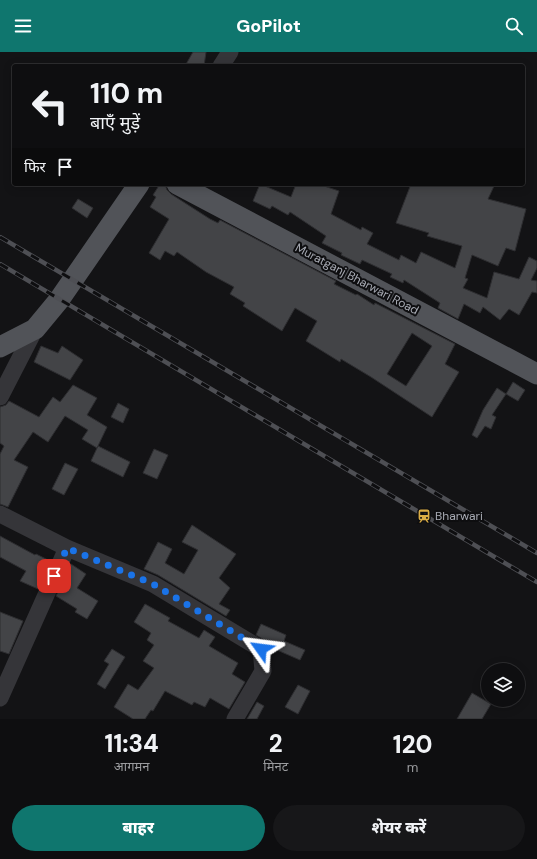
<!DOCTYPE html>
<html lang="hi">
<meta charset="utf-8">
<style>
:root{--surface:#0e0e10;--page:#171719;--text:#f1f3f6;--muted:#9b9c9f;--line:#2e2e30;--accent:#0f766e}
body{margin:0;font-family:"DM Sans","Noto Sans Devanagari",sans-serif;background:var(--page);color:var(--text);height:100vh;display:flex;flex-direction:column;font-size:15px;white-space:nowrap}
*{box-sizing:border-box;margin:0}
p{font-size:13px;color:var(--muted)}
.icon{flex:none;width:22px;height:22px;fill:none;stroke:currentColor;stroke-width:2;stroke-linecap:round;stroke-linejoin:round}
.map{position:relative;height:667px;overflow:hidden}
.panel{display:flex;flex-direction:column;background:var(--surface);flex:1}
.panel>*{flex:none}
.banner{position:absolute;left:12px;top:12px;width:513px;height:122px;border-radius:4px;box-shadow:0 2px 10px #0003,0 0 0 1px var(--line);background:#0e0e10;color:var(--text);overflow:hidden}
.buttons{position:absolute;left:481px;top:611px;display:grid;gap:8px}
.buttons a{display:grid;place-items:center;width:44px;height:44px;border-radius:50%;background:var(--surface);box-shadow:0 2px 10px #0003,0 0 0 1px var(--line);font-size:20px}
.pin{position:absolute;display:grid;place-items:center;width:34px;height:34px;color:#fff;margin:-17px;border-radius:8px;box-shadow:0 2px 6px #0006}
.me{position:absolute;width:44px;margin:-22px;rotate:301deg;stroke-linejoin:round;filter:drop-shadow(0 0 3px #0008)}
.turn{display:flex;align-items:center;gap:14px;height:84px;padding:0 12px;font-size:18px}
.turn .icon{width:52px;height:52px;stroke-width:2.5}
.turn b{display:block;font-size:28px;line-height:34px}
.then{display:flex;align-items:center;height:38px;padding:0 12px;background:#0003;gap:8px;font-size:15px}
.eta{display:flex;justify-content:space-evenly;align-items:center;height:68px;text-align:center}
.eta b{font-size:24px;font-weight:800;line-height:28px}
.action{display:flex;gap:8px;margin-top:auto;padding:8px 12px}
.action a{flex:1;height:46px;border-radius:24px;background:var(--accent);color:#fff;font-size:16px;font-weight:800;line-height:46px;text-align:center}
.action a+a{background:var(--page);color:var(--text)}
header{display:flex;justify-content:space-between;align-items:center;height:52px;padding:0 12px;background:var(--accent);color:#fff;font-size:18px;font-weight:800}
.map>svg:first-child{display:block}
.building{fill:#434447;stroke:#2e2e31;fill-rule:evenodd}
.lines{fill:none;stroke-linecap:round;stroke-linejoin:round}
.minor{stroke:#353539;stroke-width:17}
.major{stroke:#515358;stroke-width:21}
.rail-casing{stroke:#4e4f54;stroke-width:4.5}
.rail{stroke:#0e0e10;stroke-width:3;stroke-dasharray:9;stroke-linecap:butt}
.route{stroke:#1a73e8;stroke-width:7;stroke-dasharray:0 12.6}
.labels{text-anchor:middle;stroke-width:4;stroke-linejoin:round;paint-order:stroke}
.street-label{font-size:12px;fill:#a7aab3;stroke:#0e0e10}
.poi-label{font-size:12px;fill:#a7aab3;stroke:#0e0e10;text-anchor:start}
</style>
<header><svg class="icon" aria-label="menu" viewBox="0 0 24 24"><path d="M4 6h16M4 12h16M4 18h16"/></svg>GoPilot<svg class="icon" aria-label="search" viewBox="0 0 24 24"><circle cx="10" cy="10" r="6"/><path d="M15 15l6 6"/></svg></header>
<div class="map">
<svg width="537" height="667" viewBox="0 0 537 667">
<rect width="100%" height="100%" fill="#131315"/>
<path class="building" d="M193 0H206L204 14H185Z
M160 132H165L167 138 171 142 210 167 218 171 220 168 336 229 334 232 356 243 357 242 374 253 375 251 455 292 445 312 459 320 432 365 371 325 341 307 340 310 306 289 317 269 295 256 282 279 243 254 245 251 230 242 234 235 206 220 177 200 174 204 165 199 160 208 149 201 169 167 150 155 156 145 153 143ZM412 281 432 294 406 334 387 322Z
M260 132 291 145 296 132H318L339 139 331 162 361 178 362 175 373 181 367 192 399 208 401 203 416 211 421 200 455 216 462 194 427 184 429 181 396 171 411 132H495L488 147 526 157 515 199 506 196 498 214 472 203 465 226 468 227 463 236 487 246 494 220 519 227 529 205 537 209V216L531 228 537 229V241L532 240 519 263 509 257 500 268 483 255 480 261 464 252 458 267 438 256 440 251 404 228 403 231 390 225 392 222 362 208 360 212 341 203 342 201 322 191 326 184 290 160 288 163 272 154 270 157 253 149Z
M78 147 93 156 87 166 72 156Z
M41 294 58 301 62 294 83 308 70 328 34 310Z
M513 330 525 338 518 349 506 342Z
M73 333 97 346 87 363 107 375 97 396 82 387 88 378 65 364 48 390 33 380 14 408 28 415 8 455 0 452V402L4 394 0 391V355L6 353 9 349 39 365 53 345 60 350Z
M497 336 506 342 492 363 496 365 491 377 485 374 477 386 472 383 483 358Z
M118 351 129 357 123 371 111 365Z
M98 394 130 410 123 425 91 409Z
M154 397 168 403 157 427 143 421Z
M65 411 78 417 64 443 52 437Z
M192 473 236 502 219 526 230 536 219 552 230 558 226 564 158 523 144 517 158 490 172 497 165 511 184 522 198 498 182 490Z
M0 484 35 503 36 502 50 509 38 537 20 529 26 519 0 505Z
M71 512 86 522 77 536 98 549 87 567 75 560 77 557 56 544Z
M145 552 170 566 168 569 199 586 204 578 215 585 209 594 238 611 232 622 245 630 229 657 210 646 205 655 194 650 192 653 165 639 153 659 151 658 145 667H133L114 655 128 632 138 638 154 616 143 609 154 593 147 588 151 581 134 570Z
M0 560 23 569 9 602 0 599Z
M261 572 286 583 284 589 305 598 300 608 270 595 266 589 256 583Z
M112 597 125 605 105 637 97 632 109 612 104 609Z
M298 633 310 639 298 662 285 655Z
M472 641 491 652 482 667H457Z
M257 650 264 654 257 667H247Z"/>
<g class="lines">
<path class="minor" d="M221 14 230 0
M0 345 35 277
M0 462 67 496 153 532 261 597 263 619 235 667
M0 646 67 496"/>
<path class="major" d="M177 132 537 322
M0 295 35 277 59 248 139 132"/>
<g class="rail-casing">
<path id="rail" d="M0 185 537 501
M0 212 537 530"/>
</g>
<use href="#rail" class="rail"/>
</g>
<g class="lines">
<path class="route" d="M54 524 67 496 153 532 261 597"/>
</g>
<defs>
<g id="station-bare" transform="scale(1.08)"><path d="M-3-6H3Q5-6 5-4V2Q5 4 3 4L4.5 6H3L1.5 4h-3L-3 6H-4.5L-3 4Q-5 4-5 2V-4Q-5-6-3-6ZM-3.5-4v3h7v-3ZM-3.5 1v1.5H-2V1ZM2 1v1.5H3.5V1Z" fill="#dbad45" stroke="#0e0e10" stroke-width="2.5" paint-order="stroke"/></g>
</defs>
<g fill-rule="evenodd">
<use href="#station-bare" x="424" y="464"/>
</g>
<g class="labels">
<g class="street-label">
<text transform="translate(357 227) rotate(28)" y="4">Muratganj Bharwari Road</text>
</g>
<g class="poi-label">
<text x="435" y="468">Bharwari</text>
</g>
</g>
</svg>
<div class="buttons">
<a><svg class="icon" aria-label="layers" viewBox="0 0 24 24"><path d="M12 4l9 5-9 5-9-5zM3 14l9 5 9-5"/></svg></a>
</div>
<div class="pin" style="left:54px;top:524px;background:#d93025"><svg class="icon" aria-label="arrive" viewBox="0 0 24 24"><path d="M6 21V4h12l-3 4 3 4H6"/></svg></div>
<svg class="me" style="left:261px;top:597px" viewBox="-20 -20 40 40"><path d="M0-17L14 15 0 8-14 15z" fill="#1a73e8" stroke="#fff" stroke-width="4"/></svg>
<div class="banner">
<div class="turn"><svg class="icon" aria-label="left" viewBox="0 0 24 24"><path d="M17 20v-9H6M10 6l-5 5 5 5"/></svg><div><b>110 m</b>बाएँ मुड़ें</div></div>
<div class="then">फिर<svg class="icon" aria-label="arrive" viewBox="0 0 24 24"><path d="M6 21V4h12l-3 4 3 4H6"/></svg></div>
</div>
</div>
<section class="panel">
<div class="eta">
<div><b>11:34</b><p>आगमन</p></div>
<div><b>2</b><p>मिनट</p></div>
<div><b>120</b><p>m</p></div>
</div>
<div class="action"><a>बाहर</a><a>शेयर करें</a></div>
</section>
